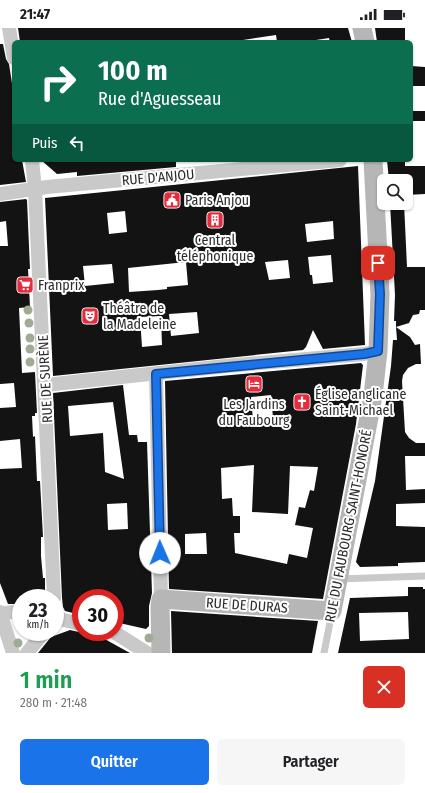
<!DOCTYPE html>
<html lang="fr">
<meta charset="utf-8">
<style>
:root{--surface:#fff;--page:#f6f6f6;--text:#202124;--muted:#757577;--accent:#1a73e8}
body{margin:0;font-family:"Fira Sans Condensed",sans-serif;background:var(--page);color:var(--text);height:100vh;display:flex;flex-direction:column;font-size:15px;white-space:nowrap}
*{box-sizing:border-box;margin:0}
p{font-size:13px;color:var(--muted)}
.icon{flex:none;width:22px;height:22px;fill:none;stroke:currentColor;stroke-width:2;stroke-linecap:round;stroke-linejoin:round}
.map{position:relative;height:625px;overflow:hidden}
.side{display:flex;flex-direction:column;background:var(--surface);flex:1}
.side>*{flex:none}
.hud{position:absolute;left:12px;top:12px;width:401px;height:122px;border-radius:6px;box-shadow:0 1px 3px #0004;background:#0b6e4f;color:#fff;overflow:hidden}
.tools{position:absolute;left:377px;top:146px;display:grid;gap:8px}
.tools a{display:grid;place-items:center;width:36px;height:36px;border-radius:6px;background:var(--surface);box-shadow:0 1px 3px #0004;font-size:20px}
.speed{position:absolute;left:12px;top:561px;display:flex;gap:8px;font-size:20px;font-weight:700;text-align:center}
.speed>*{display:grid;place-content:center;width:52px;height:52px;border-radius:50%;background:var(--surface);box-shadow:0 1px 3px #0004;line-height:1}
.speed small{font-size:10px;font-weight:400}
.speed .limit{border:6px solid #d22;background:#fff;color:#111}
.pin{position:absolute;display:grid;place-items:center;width:34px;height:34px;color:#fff;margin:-17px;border-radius:8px;box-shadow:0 2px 6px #0006}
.me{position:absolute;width:44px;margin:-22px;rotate:359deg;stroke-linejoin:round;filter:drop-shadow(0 0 3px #0008)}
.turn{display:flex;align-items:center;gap:14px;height:84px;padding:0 20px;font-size:18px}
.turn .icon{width:52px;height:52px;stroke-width:2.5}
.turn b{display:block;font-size:28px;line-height:34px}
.then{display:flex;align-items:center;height:38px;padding:0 20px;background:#0003;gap:8px;font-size:15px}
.round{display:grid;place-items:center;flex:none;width:42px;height:42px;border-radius:6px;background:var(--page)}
.head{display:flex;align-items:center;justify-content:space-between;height:68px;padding:0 20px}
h1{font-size:24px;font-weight:600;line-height:30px;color:#1e9e55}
.button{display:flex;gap:8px;margin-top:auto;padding:8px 20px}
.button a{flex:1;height:46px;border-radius:6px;background:var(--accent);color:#fff;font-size:16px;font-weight:600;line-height:46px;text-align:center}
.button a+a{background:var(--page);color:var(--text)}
.status{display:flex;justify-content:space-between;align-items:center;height:28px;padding:0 20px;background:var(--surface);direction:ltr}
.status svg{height:11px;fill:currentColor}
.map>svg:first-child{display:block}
.building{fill:#131313;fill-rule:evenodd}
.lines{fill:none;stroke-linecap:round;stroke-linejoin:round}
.path{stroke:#c9c9c9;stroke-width:2;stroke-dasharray:2 2;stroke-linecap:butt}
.lane{stroke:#c9c9c9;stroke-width:7}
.street{stroke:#c9c9c9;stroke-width:14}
.secondary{stroke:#b6b6b6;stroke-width:19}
.tree{fill:#9fab93}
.route-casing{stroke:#114b97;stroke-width:10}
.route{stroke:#1a73e8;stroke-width:7}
.labels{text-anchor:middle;stroke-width:4;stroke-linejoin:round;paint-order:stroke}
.street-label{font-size:14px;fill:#2c2c2c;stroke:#fff}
.poi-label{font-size:14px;fill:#2c2c2c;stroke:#fff;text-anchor:start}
</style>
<div class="status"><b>21:47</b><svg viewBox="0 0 49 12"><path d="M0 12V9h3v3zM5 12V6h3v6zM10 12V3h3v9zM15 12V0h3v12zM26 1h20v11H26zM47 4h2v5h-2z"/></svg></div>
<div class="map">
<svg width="425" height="625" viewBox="0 0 425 625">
<rect width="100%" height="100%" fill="#fff"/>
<path class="building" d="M18 0H348L352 14H330L329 10 303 14H277L276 7 230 14H191V12L165 14 164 12 148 14H20Z
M375 0H405V13L377 14Z
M0 16H3L6 31 9 36 13 62H14V132H22L26 154 0 157Z
M411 38 425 39V58H411Z
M411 83H425V93H411Z
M41 132H176V139L77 148V144L57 146Z
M387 132H405V138H425V166L406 167V153H389Z
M358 138 365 317 323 321 313 302 306 319 303 322 53 348 45 170ZM125 183 127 204 109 206 107 185ZM333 193 334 211 307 214 305 196ZM331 227 333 254 313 256 312 247H310L308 229ZM288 232 290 250 269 252 265 234ZM186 234 188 257 167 259V261L158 262 129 264 128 240ZM112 236 114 255 85 258 83 238ZM197 284 199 305 171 308 169 286ZM161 288 162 317 142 319 140 289Z
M26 171 27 172 30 241H28L30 279 19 280 22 345 35 344 37 385H35V388H32L33 409 35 408 37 453H40L43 509H41V528L43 550H45V570H21V576H8L0 555V441L22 440 20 411 0 413V380L16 379 14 355 0 356V218H8L6 193 0 194V174Z
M390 175H404L407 239H425V282H420L419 286 413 287 409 295 396 299V293H394L395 267Z
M396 299 410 309 415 317 420 316 421 336H416L408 340 403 347 402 353 405 404 409 410 416 415H425V428H405L406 462 425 461V475L396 476V498L425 499V534L398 535V538L360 539 356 534 375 453 391 338 393 312H397Z
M361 335 363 337 356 396 323 571 169 561 165 353ZM271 367 273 390 253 392 251 369ZM254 437 252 484 288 486 290 438 318 439 314 463 310 462 305 480 299 479 295 497 313 500 307 530 289 526 287 536 235 525 234 505H240V488H233L232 470 222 471 221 440ZM206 505 207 526H185V506Z
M123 357 129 407H137L138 414H147L152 565 149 578V598L146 601 115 594V570H81V587L65 583 63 579 62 570 53 365ZM113 374 124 451 105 444 103 405 70 408 68 378ZM127 475 128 501 108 502 107 476Z
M408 559H423V561H425V625H338L350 570 408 568ZM408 584 409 611 360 613 359 585Z
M171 583 318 593 312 625H172Z
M70 602 101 609 130 625H38L51 609Z"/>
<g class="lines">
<path class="path" d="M327 14H330"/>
<path class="lane" d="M339 551 425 548
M324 625 332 584"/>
<path class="street" d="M9 0 14 30
M32 132 35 161 54 570
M0 166 47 159 340 132
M156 346 161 571
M45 357 226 338 364 326 378 323
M0 584 13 625
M1 586 11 584 21 585
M55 590 81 596
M114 604 147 625
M27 625 44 604"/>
<path class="secondary" d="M362 0 365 14
M161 625 160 579 161 571 332 583 373 368 378 323 380 266 373 132"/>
</g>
<g class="tree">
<circle cx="28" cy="282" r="4.5"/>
<circle cx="29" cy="295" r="4.5"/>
<circle cx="30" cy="310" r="4.5"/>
<circle cx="30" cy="321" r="4.5"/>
<circle cx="30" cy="334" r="4.5"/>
<circle cx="149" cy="610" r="4.5"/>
<circle cx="18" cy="615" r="4.5"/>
</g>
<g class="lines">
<g class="route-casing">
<path id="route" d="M160 525 156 346 364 326 378 323 380 266 378 235"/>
</g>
<use href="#route" class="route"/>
</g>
<defs>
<g id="civic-square" transform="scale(0.9)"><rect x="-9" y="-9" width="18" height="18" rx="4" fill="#e62b3c" stroke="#fff"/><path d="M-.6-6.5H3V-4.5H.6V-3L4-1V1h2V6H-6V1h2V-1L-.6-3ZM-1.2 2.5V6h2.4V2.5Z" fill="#fff"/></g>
<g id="building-square" transform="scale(0.9)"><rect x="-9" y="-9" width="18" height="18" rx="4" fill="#e62b3c" stroke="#fff"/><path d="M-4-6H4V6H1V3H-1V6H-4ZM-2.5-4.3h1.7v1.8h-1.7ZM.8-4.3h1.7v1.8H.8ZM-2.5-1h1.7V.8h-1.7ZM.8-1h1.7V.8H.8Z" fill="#fff"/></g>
<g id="supermarket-square" transform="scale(0.9)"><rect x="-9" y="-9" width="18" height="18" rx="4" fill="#e62b3c" stroke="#fff"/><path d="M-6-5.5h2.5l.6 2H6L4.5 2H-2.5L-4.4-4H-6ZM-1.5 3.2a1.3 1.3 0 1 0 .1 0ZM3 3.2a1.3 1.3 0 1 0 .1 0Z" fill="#fff"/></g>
<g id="theatre-square" transform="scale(0.9)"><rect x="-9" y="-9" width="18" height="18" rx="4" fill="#e62b3c" stroke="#fff"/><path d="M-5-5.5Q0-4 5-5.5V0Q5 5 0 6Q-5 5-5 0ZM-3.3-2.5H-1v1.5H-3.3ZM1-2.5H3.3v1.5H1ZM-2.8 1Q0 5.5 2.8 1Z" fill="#fff"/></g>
<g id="hotel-square" transform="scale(0.9)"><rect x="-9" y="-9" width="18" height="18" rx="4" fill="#e62b3c" stroke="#fff"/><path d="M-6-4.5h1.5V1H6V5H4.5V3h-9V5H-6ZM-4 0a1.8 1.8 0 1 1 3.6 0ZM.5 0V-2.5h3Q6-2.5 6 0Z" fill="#fff"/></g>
<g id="church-square" transform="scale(0.9)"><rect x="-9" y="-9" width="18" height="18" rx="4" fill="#e62b3c" stroke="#fff"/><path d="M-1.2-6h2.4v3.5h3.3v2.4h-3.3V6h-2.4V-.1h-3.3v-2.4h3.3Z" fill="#fff"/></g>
</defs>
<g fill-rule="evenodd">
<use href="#civic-square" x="172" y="172"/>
<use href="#building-square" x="215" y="192"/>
<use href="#supermarket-square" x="25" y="257"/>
<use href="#theatre-square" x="90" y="288"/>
<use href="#hotel-square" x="254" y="356"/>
<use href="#church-square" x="302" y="374"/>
</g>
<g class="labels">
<g class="street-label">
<text transform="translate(158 149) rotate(-5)" y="5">RUE D'ANJOU</text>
<text transform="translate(45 351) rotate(-93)" y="5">RUE DE SURÈNE</text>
<text transform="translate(348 498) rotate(-79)" y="5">RUE DU FAUBOURG SAINT-HONORÉ</text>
<text transform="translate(247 577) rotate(4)" y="5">RUE DE DURAS</text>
</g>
<g class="poi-label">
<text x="185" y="177">Paris Anjou</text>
<text x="215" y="217" text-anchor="middle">Central<tspan x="215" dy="16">téléphonique</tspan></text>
<text x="38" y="262">Franprix</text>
<text x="103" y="285">Théâtre de<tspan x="103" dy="16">la Madeleine</tspan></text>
<text x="315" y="371">Église anglicane<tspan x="315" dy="16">Saint-Michael</tspan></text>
<text x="254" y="381" text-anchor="middle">Les Jardins<tspan x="254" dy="16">du Faubourg</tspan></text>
</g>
</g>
</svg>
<div class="tools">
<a><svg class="icon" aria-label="search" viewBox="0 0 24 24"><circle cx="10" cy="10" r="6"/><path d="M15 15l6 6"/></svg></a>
</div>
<div class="speed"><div>23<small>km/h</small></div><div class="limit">30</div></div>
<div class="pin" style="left:378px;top:235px;background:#d93025"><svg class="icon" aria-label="arrive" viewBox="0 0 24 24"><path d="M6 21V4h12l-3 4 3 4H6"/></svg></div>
<svg class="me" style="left:160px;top:525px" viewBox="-20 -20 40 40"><circle r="19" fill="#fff"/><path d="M0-13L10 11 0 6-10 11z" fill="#1a73e8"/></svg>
<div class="hud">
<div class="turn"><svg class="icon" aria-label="right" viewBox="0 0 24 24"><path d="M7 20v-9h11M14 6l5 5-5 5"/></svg><div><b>100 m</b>Rue d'Aguesseau</div></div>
<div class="then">Puis<svg class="icon" aria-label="left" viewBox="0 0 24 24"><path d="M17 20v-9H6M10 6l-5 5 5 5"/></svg></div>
</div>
</div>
<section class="side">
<div class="head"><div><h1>1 min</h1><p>280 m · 21:48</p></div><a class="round" style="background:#d93025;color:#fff"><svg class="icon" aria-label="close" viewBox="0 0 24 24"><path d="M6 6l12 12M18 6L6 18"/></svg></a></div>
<div class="button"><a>Quitter</a><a>Partager</a></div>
</section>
